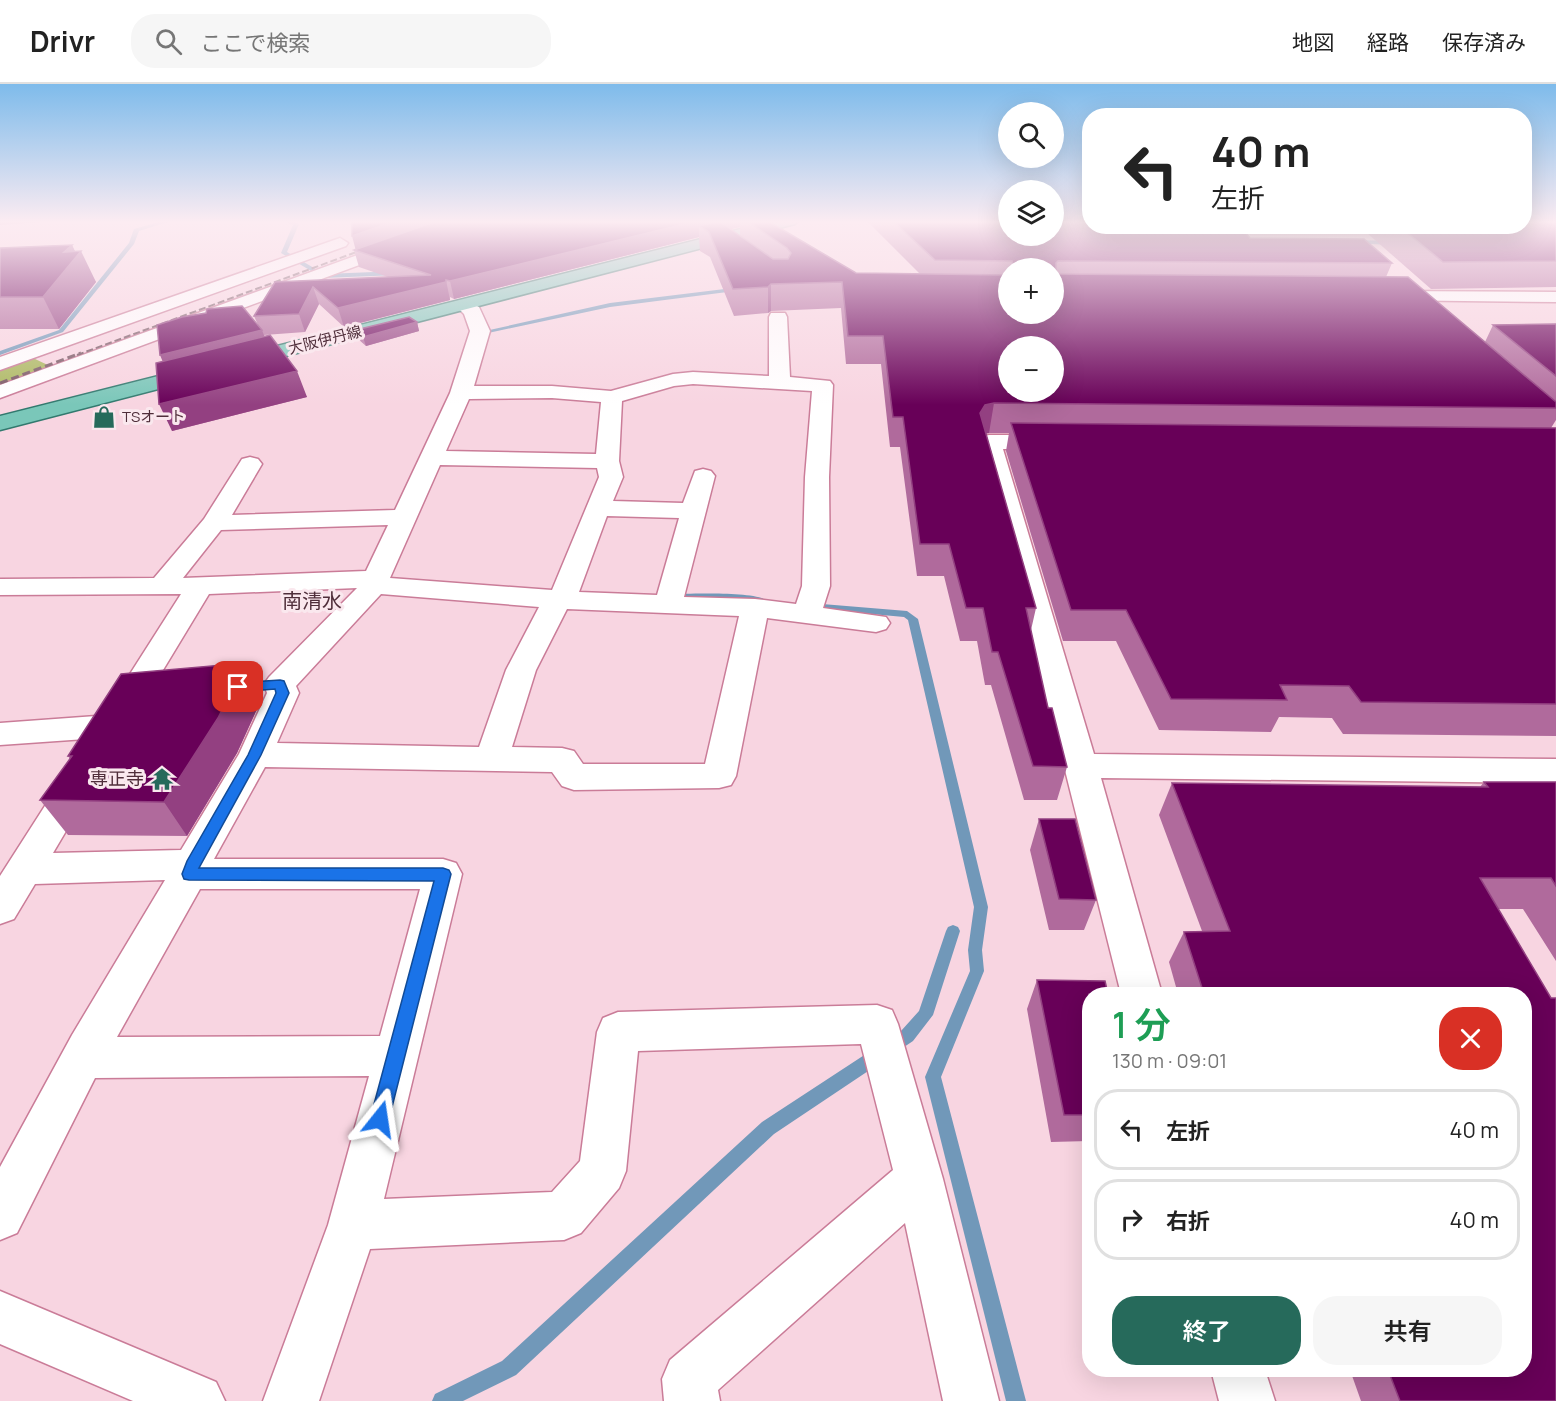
<!DOCTYPE html>
<html lang="ja">
<meta charset="utf-8">
<style>
:root{--surface:#fff;--page:#f6f6f6;--text:#222;--muted:#767676;--line:#e0e0e0;--accent:#266a5b}
body{margin:0;font-family:Manrope,"Noto Sans JP",sans-serif;background:var(--page);color:var(--text);height:100vh;display:flex;flex-direction:column;font-size:22px;white-space:nowrap}
*{box-sizing:border-box;margin:0}
p{font-size:20px;color:var(--muted)}
.icon{flex:none;width:33px;height:33px;fill:none;stroke:currentColor;stroke-width:2;stroke-linecap:round;stroke-linejoin:round}
.map{position:relative;flex:1;overflow:hidden}
.drawer{position:absolute;left:1082px;top:903px;width:450px;height:390px;display:flex;flex-direction:column;background:var(--surface);border-radius:24px;box-shadow:0 6px 24px #0002}
.drawer>*{flex:none}
.guide{position:absolute;left:1082px;top:24px;width:450px;height:126px;border-radius:24px;box-shadow:0 6px 24px #0002;background:#fff;color:var(--text);overflow:hidden}
.fabs{position:absolute;left:998px;top:18px;display:grid;gap:12px}
.fabs a{display:grid;place-items:center;width:66px;height:66px;border-radius:50%;background:var(--surface);box-shadow:0 6px 24px #0002;font-size:30px}
.pin{position:absolute;display:grid;place-items:center;width:51px;height:51px;color:#fff;margin:-26px;border-radius:12px;box-shadow:0 3px 9px #0006}
.me{position:absolute;width:66px;margin:-33px;rotate:15deg;stroke-linejoin:round;filter:drop-shadow(0 0 4px #0008)}
.turn{display:flex;align-items:center;gap:21px;height:126px;padding:0 30px;font-size:27px}
.turn .icon{width:78px;height:78px;stroke-width:2.5}
.turn b{display:block;font-size:42px;line-height:51px}
.round{display:grid;place-items:center;flex:none;width:63px;height:63px;border-radius:24px;background:var(--page)}
.head{display:flex;align-items:center;justify-content:space-between;height:102px;padding:0 30px}
h1{font-size:36px;font-weight:600;line-height:45px;color:#1e9e55}
.action{display:flex;gap:12px;margin-top:auto;padding:12px 30px}
.action a{flex:1;height:69px;border-radius:24px;background:var(--accent);color:#fff;font-size:24px;font-weight:600;line-height:69px;text-align:center}
.action a+a{background:var(--page);color:var(--text)}
ul{padding:0;list-style:none}
li{display:flex;align-items:center;gap:18px;height:81px;margin:0 12px 9px;padding:0 18px;border:3px solid var(--line);border-radius:24px}
li div{flex:1}
li b{display:block;font-size:22px}
li em{font-style:normal}
header{display:flex;align-items:center;gap:36px;box-sizing:border-box;height:84px;padding:0 30px;background:var(--surface);border-bottom:2px solid var(--line)}
header strong{font-size:28px}
nav{display:flex;gap:33px;margin-inline-start:auto;font-size:21px}
.search{width:420px;height:54px;background:var(--page);display:flex;align-items:center;gap:15px;box-sizing:border-box;padding:0 21px;border-radius:24px;color:var(--muted);font-size:22px}
.map>svg:first-child{display:block}
.green{fill:#abb860}
.lines{fill:none;stroke-linecap:round;stroke-linejoin:round}
.stream{fill:#7198b9;fill-rule:evenodd}
.minor-casing{stroke:#ca7c98;stroke-width:3}
.major-casing{stroke:#32796e;stroke-width:3}
.minor{fill:#fff;fill-rule:evenodd}
.major{fill:#7ac7b9;fill-rule:evenodd}
.rail-far1{stroke:#795864;stroke-width:2;stroke-dasharray:7 3;stroke-linecap:butt}
.rail{stroke:#795864;stroke-width:3;stroke-dasharray:8 4;stroke-linecap:butt}
.wall{fill:#b06a9c;fill-rule:evenodd}
.shaded-wall{fill:#934081}
.building{fill:#680058;stroke:#934081;stroke-width:1.5;fill-rule:evenodd}
.route{fill:#1a73e8;stroke:#114b97;stroke-width:1.5}
.labels{text-anchor:middle;stroke-width:6;stroke-linejoin:round;paint-order:stroke}
.far-street-label{font-size:15px;fill:#4f2e3a;stroke:#fae8ee}
.far-poi-label{font-size:15px;fill:#4f2e3a;stroke:#fae8ee;text-anchor:start}
.poi-label{font-size:18px;fill:#4f2e3a;stroke:#fae8ee;text-anchor:end}
.neighbourhood-label{font-size:20px;fill:#4f2e3a;stroke:#fae8ee}
</style>
<header>
<strong>Drivr</strong>
<div class="search"><svg class="icon" aria-label="search" viewBox="0 0 24 24"><circle cx="10" cy="10" r="6"/><path d="M15 15l6 6"/></svg>ここで検索</div>
<nav><a>地図</a><a>経路</a><a>保存済み</a></nav>
</header>
<div class="map">
<svg width="1556" height="1317" viewBox="0 0 1556 1317">
<rect width="100%" height="100%" fill="#f8d5e1"/>
<path class="green" d="M33 274 52 283 0 301V286Z"/>
<g class="lines">
<path class="stream" d="M162 137H171L139 147 134 160 63 248 0 271V267L59 246 129 159 134 145Z
M282 137H291L299 140 287 168 324 190 399 187 402 189 399 191 323 194 281 169 293 141Z
M1350 156 1393 157 1396 159 1393 161 1348 159Z
M741 203 744 205 743 206 610 223 488 249 485 247 610 219Z
M670 510C690 510 755 507 768 517L763 520 738 517 666 515V511Z
M810 519 907 527 918 535 988 823 982 866 984 887 941 993 1026 1317H1006L925 993 970 887 968 866 974 823 908 536 904 533 806 524 805 522Z
M953 841 958 843 960 847 933 931 913 957 774 1050 516 1291 463 1317H432L435 1310 502 1277 762 1038 901 947 919 927 946 847 948 843Z"/>
<g class="minor-casing">
<path id="minor" d="M451 137H473L470 140 0 314V301Z
M340 154 348 159 346 162 0 286V273Z
M1387 207 1556 208V218L1381 216 1378 212 1381 208Z
M464 216 479 223 490 247 474 302H552L611 307 673 290 693 288 769 292V233L771 229H785L787 233 790 293 830 297 833 301 829 393 830 502 823 524 886 533 890 539 886 545 876 548 767 534 736 692 731 701 719 704 574 706 562 702 552 688 265 683 214 775H443L456 779 462 790 384 1115 552 1108 580 1077 597 948 603 934 618 928 877 921 892 926 898 940 943 1095 999 1317H943L905 1139 718 1306 720 1317H664L662 1295 670 1276 893 1086 861 960 638 967 626 1087 619 1104 581 1149 564 1156 370 1165 319 1317H263L328 1141 369 992 95 994 17 1149 0 1156V1083L72 951 165 796 35 800 14 835 0 840V792L66 689 78 685 90 689 95 698 53 769 181 766 239 670 267 609 264 600 269 593 357 504 209 510 134 634 127 636 130 642 125 650 114 653 0 661V639L110 631 107 626 181 510 0 511V495L154 494 204 435 242 375 250 373 258 375 262 380 232 431 395 426 450 309 470 247 464 230 455 221 458 217ZM693 300 812 307 805 393 802 502 796 520 755 515 684 513 715 392 711 387 703 385 695 387 683 419 613 417 623 393 619 377 622 317 674 302ZM552 314 601 318 596 370 446 367 469 315ZM440 381 597 384 599 393 552 506 390 494ZM607 432 679 434 657 511 579 508ZM388 441 366 487 183 494 221 446ZM381 510 539 523 506 586 479 663 277 659 299 609 296 602ZM567 525 739 532 705 680H583L574 667 562 664 512 663 536 586ZM200 805H420L380 952 117 953Z
M989 351H1053L1061 353 1064 358 1061 363 1053 365H1003L1094 670 1556 675V699L1101 694 1162 910H1121L1064 682 978 358 981 353Z
M0 1207 216 1298 225 1317H133L0 1260Z
M1211 1286H1265L1275 1317H1219Z"/>
</g>
<g class="major-casing">
<path id="major" d="M772 137H798L795 140 0 346V332Z"/>
</g>
<use href="#minor" class="minor"/>
<use href="#major" class="major"/>
<path class="rail-far1" d="M77 271 370 163"/>
<path class="rail" d="M0 299 81 269"/>
</g>
<path class="wall" d="M328 137H768L856 189 920 190 867 137H1008L1250 154 1392 179 1386 193 1485 258 1493 241 1556 240V336L1551 344H1556V652L1343 650 1332 634 1279 633 1271 648 1159 646 1116 557H1063L1006 367 1009 349H986L1036 524 1031 546 1048 624 1067 683 1057 716H1024L991 601H985L977 557H960L944 492H917L900 363H890L881 280H846L841 224 771 227 768 229 734 232 710 173 700 167 699 153 454 215 450 213V216L344 243 319 220 305 248 264 251 307 313 172 347 162 278 258 241 254 232 275 198 388 193 359 183 354 166H356L352 138ZM740 143V153L730 145ZM1008 184H1053L1008 230Z
M1556 137V203L1431 205 1359 142H1524Z
M72 161 75 167 96 198 59 245H0V164Z
M417 238 419 247 366 262 358 255 356 246Z
M245 579 262 614 237 669 187 752 68 751 40 716 70 675 68 672Z
M1484 698H1556V877L1523 825H1498L1551 914H1556V1317H1361L1350 1286H1524V910H1178L1169 878 1184 848 1202 847 1159 731 1172 699 1480 703Z
M1039 735 1096 816 1084 846H1049L1030 766Z
M1037 896 1089 910V1057L1051 1058 1027 925Z"/>
<path class="shaded-wall" d="M0 137H43L42 138 0 141Z
M395 137H444L356 167 352 152Z
M697 137H740V143L710 150 709 148 699 142V153L454 215 450 197Z
M72 161 77 172 81 167 96 198 59 245 43 213 64 168Z
M446 196 450 216 344 243 338 224Z
M771 200V227L768 229V203Z
M313 203 319 220 305 248 299 230Z
M417 238 419 247 366 262 363 253Z
M262 246 268 262 167 288 160 271Z
M297 287 307 313 172 347 159 320Z
M994 319 989 349 980 351V329L985 321Z
M245 579 262 614 237 669 187 752 164 718Z"/>
<path class="building" d="M352 137H395L352 152Z
M437 137H697L450 197 446 196V198L338 224 313 203 299 230 254 232 275 198 431 191 354 166Z
M719 137 773 175H788L791 169 787 164 747 137H768L856 189 1008 191V230H1053V184H1014L1012 177 935 176 893 137H1008V152H1053V137H1089V142H1240L1250 154 1364 155 1392 179 1058 177 1056 179V190L1408 193 1556 318V324L994 319 985 321 980 329 1036 524H1026L1048 624H1052L1067 683 1033 682 998 568H992L983 524H966L949 460H920L903 333H893L883 252H848L842 198 771 200 768 203 733 205 709 148 699 142ZM1008 262H1053V308H1008Z
M1524 137H1556V177L1443 178 1399 142H1524Z
M72 161 64 168 81 167 43 213H0V164Z
M242 222 262 246 160 271 157 241 182 233 206 229 207 225Z
M409 233 417 238 363 253 356 246Z
M1556 240V292L1493 241Z
M270 251 297 287 159 320 156 279Z
M1011 339 1556 344V620L1361 618 1349 602 1280 601 1287 616 1171 615 1126 526H1071Z
M245 579 218 634 164 718 40 716 72 672H68L121 590Z
M1484 698H1556V802L1551 794H1480L1551 914H1556V1317H1400L1388 1286H1524V910H1204L1184 848 1230 847 1172 699 1488 703Z
M1039 735H1075L1096 816 1059 815Z
M1037 896 1105 897 1108 910H1089V1031H1064Z"/>
<linearGradient id="sky" x2="0" y2="1"><stop stop-color="#7ebbeb"/><stop offset="0.43" stop-color="#fcecf2"/><stop offset="1" stop-color="#fcecf2" stop-opacity="0"/></linearGradient>
<rect width="1556" height="321" fill="url(#sky)"/>
<path class="route" d="M280 596 284 597 289 609 261 671 199 784H443L449 786 451 790 389 1035 386 1042 380 1044 373 1042 370 1035 434 797 189 796 184 795 182 790 187 777 248 671 276 609 275 605 238 608 231 603 238 599Z"/>
<defs>
<g id="shop-bare" transform="scale(1.8)"><path d="M-5-2.5h2.3a2.7 3.5 0 0 1 5.4 0H5L5.5 6h-11ZM-1.5-2.5h3a1.5 2.3 0 0 0-3 0Z" fill="#266a5b" stroke="#fae8ee" stroke-width="2.5" paint-order="stroke"/></g>
<g id="temple-bare" transform="scale(1.8)"><path d="M0-6L5-2H3V0L6.5 2.5H4V6H1.5V3h-3V6H-4V2.5H-6.5L-3 0V-2H-5Z" fill="#266a5b" stroke="#fae8ee" stroke-width="2.5" paint-order="stroke"/></g>
</defs>
<g fill-rule="evenodd">
<use href="#shop-bare" x="104" y="333"/>
<use href="#temple-bare" x="162" y="695"/>
</g>
<g class="labels">
<g class="far-street-label">
<text transform="translate(325 256) rotate(-14)" y="5">大阪伊丹線</text>
</g>
<g class="far-poi-label">
<text x="122" y="338">TSオート</text>
</g>
<g class="poi-label">
<text x="144" y="701">専正寺</text>
</g>
<g class="neighbourhood-label">
<text x="312" y="524">南清水</text>
</g>
</g>
</svg>
<div class="fabs">
<a><svg class="icon" aria-label="search" viewBox="0 0 24 24"><circle cx="10" cy="10" r="6"/><path d="M15 15l6 6"/></svg></a>
<a><svg class="icon" aria-label="layers" viewBox="0 0 24 24"><path d="M12 4l9 5-9 5-9-5zM3 14l9 5 9-5"/></svg></a>
<a>+</a>
<a>−</a>
</div>
<div class="pin" style="left:238px;top:603px;background:#d93025"><svg class="icon" aria-label="arrive" viewBox="0 0 24 24"><path d="M6 21V4h12l-3 4 3 4H6"/></svg></div>
<svg class="me" style="left:380px;top:1035px" viewBox="-20 -20 40 40"><path d="M0-17L14 15 0 8-14 15z" fill="#1a73e8" stroke="#fff" stroke-width="4"/></svg>
<div class="guide">
<div class="turn"><svg class="icon" aria-label="left" viewBox="0 0 24 24"><path d="M17 20v-9H6M10 6l-5 5 5 5"/></svg><div><b>40 m</b>左折</div></div>
</div>
<section class="drawer">
<div class="head"><div><h1>1 分</h1><p>130 m · 09:01</p></div><a class="round" style="background:#d93025;color:#fff"><svg class="icon" aria-label="close" viewBox="0 0 24 24"><path d="M6 6l12 12M18 6L6 18"/></svg></a></div>
<ul>
<li><svg class="icon" aria-label="left" viewBox="0 0 24 24"><path d="M17 20v-9H6M10 6l-5 5 5 5"/></svg><div><b>左折</b></div><em>40 m</em></li>
<li><svg class="icon" aria-label="right" viewBox="0 0 24 24"><path d="M7 20v-9h11M14 6l5 5-5 5"/></svg><div><b>右折</b></div><em>40 m</em></li>
</ul>
<div class="action"><a>終了</a><a>共有</a></div>
</section>
</div>
